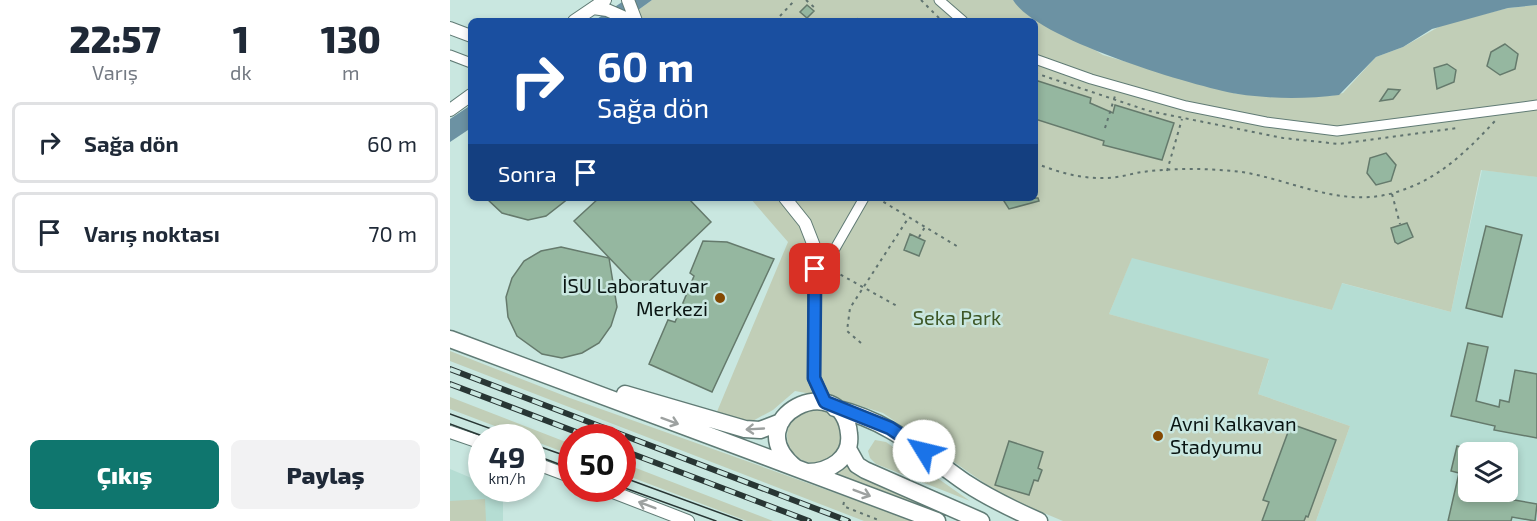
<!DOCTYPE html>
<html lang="tr">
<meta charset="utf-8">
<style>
:root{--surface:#fff;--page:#f2f2f3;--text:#1f2937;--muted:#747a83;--line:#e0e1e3;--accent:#0f766e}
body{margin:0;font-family:"Exo 2",sans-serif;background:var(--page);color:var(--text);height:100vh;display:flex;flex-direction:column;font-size:22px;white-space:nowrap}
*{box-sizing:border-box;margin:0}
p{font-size:20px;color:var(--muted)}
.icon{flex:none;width:33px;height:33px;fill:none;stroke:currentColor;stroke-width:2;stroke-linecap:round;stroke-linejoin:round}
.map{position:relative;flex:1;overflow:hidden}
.panel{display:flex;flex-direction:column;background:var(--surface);width:450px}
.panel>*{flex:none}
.banner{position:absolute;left:18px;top:18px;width:570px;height:183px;border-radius:9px;box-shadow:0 3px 9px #0003;background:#1a4fa0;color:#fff;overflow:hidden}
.buttons{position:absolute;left:1008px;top:442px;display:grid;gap:12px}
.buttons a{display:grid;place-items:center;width:60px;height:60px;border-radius:9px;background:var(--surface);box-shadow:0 3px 9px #0003;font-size:30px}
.speed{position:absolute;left:18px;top:424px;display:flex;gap:12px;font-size:30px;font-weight:700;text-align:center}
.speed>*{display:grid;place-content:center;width:78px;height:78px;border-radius:50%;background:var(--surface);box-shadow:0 3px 9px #0003;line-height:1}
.speed small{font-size:15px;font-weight:400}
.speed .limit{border:9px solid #d22;background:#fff;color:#111}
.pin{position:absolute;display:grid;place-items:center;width:51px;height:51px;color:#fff;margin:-26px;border-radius:12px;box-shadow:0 3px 9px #0006}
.me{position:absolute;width:66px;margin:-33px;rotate:306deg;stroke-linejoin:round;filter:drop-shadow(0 0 4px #0008)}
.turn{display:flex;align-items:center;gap:21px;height:126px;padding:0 30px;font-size:27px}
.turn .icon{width:78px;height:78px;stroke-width:2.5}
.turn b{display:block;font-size:42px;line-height:51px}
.then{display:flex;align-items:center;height:57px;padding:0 30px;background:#0003;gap:12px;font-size:22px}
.eta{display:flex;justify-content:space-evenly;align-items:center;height:102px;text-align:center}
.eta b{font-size:36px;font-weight:800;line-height:42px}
.action{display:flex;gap:12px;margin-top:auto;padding:12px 30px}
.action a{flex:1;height:69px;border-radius:9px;background:var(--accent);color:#fff;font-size:24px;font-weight:800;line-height:69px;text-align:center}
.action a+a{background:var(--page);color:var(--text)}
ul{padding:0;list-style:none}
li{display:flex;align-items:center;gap:18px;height:81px;margin:0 12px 9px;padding:0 18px;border:3px solid var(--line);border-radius:9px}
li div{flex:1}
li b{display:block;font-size:22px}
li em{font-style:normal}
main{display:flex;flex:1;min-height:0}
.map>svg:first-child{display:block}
.built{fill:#b5ddd3;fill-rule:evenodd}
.green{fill:#c1ceb7}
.water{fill:#6c92a3}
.building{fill:#95b7a0;stroke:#657a6c;stroke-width:1.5}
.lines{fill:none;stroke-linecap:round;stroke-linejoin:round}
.pedestrian-casing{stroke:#607b75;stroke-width:11}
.minor-casing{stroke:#607b75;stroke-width:14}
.secondary-casing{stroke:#607b75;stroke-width:19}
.path{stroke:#60736f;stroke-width:2;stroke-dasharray:3 4.5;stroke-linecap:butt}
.pedestrian{stroke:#fff;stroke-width:9}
.minor{stroke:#fff;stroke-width:12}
.secondary{stroke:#fff;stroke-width:16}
.tram{stroke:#283634;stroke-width:1.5}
.rail-casing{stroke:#283634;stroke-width:6}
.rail{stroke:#c9e7e0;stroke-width:4;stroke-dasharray:11;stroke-linecap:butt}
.oneway{stroke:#9da1a0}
.route-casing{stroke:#114b97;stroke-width:15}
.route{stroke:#1a73e8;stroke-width:10}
.poi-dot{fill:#844902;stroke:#c9e7e0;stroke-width:2}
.labels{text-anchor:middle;stroke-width:5;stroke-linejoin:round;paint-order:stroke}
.poi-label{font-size:20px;fill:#091412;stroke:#c9e7e0;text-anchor:end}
.park-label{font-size:20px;fill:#3e5727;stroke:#c9e7e0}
</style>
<main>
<section class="panel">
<div class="eta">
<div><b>22:57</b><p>Varış</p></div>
<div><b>1</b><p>dk</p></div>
<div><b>130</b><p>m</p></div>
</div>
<ul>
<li><svg class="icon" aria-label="right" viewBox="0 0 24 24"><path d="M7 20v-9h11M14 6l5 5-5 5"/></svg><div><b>Sağa dön</b></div><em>60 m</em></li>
<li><svg class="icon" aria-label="arrive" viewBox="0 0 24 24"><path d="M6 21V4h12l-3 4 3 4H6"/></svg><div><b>Varış noktası</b></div><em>70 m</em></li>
</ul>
<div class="action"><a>Çıkış</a><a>Paylaş</a></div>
</section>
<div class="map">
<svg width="1087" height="521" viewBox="0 0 1087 521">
<rect width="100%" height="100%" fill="#c9e7e0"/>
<path class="built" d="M1032 170 1087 177V521H866L900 426 808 394 819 360 659 314 682 257 882 310 891 283 1001 312ZM1018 453H1058V492H1018Z
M0 469 31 482 32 489 53 490V521H0Z"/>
<path class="green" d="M202 0H563L653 55 787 94 845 96H880L893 93 926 57 953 47 992 25 1058 8 1087 5V177L1031 170 1001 312 892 283 882 310 682 258 659 314 819 359 808 394 900 426 866 521H613L553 496 433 413 389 399 345 391 323 410 297 424 266 414 338 242 300 198H585V21H173Z
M0 351 120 398 464 521H414L0 361Z
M0 397 121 444V455L0 409Z
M337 436a27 27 0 1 1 54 0a27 27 0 1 1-54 0Z
M425 440 436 442 520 501 426 464 420 458 418 451Z
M173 463 323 521H297L173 474Z
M397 466 408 476 509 517 508 519 385 475Z
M35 499 36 521H0V501Z"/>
<path class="water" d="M175 0H202L173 21H144Z
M563 0H1087V5L1058 8 982 29 953 47 926 57 889 95C857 99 820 99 788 94 742 86 586 39 563 0Z
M21 105V128L0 142V119Z"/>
<path class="building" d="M357 5 364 11 357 18 350 12Z
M1055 44 1068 54 1065 69 1050 75 1037 66 1041 52Z
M997 64 1006 70 1004 82 987 89 984 68Z
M585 80 641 98 640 103 663 113 665 105 724 123 712 160 653 145 654 141 585 119Z
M938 89 950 90 943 99 930 101Z
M936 153 946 165 941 181 926 185 917 173 920 158Z
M36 198H119L96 216 78 220 52 213Z
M149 198H238L261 222 190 290 124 221Z
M552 198H588L589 201 559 209Z
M957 223 963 237 948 244 945 242 941 228Z
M1036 226 1072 235 1052 317 1016 308Z
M460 234 475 241 469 256 454 250Z
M253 241 277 242 324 259 262 392 199 364 218 320 225 322 244 276 240 273Z
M111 247 159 258 167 307 161 326 149 343 132 353 112 358 92 354 67 336 58 317 56 297 62 278 74 261 91 251Z
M1018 343 1038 347 1026 401 1049 407 1050 400 1059 402 1065 370 1087 374V438L1044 430 1045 426 1001 416Z
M841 424 886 440 858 517 856 516 854 521H812L819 502 813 500Z
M559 441 593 452 588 468 592 470 588 481 584 480 579 495 545 485Z
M1007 446 1018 449V492L1087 504 1085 521 1062 517 1061 521H998L1009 473 1001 471Z"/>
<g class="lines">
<g class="pedestrian-casing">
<path id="pedestrian" d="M489 0 513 21
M0 55 21 63
M585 59 641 79 736 106 816 122 887 131 1087 105
M365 269 375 266 414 198"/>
</g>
<g class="minor-casing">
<path id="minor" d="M178 0 186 21
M143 8 157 10 182 21
M124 21 155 0
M0 28 21 36
M0 110 21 95
M335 198 355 223 364 246V378L375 402
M0 432 32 443
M82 462 122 477
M155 489 238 521"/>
</g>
<g class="secondary-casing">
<path id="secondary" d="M0 339 346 468
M175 394 295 429 310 430 331 422
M385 408C442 422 470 451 516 483 539 498 564 510 589 521
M398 449 407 465 415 470 531 521
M357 472C379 472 402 459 399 434 393 366 284 418 346 468L487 521"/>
</g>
<path class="path" d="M356 0 366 9
M471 0 492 21
M330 16 345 0
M407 21 410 15
M585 73 699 111 833 138 889 144 1007 128
M655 128 665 96
M585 163C607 172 631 179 656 178 668 178 680 174 692 172 724 168 759 168 792 172 842 180 891 208 943 193 987 181 1015 153 1045 121
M717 171 732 119
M942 194 950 224
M427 198 510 248
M469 237 475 227
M384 271 447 306
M411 343 397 331 400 308 459 217
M394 502 393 506 431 521"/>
<use href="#pedestrian" class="pedestrian"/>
<use href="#minor" class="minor"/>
<use href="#secondary" class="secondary"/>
<path class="tram" d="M0 414 66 438
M0 424 38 438
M82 444 122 458
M82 454 122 469
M172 477 292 521
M172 487 266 521"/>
<g class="rail-casing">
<path id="rail" d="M0 369 398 521
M0 384 142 438
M172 450 359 521"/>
</g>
<use href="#rail" class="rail"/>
</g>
<defs><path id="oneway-shaft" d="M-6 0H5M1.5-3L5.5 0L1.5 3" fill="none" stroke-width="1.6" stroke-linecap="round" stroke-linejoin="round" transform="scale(1.5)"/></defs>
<g class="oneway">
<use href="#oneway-shaft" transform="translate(220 421) rotate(20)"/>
<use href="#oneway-shaft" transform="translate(305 429) rotate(177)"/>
<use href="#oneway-shaft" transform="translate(412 493) rotate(21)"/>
<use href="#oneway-shaft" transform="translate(197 505) rotate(-159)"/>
</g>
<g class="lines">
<g class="route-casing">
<path id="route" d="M365 269 364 378 375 402 440 428 474 451"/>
</g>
<use href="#route" class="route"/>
</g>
<g class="poi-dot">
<circle cx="270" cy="298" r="6"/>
<circle cx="708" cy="436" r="6"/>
</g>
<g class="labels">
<g class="poi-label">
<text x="258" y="293">İSU Laboratuvar<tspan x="258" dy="23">Merkezi</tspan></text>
<text x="720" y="431" text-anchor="start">Avni Kalkavan<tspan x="720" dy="23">Stadyumu</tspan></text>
</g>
<g class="park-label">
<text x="507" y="325">Seka Park</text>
</g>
</g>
</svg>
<div class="buttons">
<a><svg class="icon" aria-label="layers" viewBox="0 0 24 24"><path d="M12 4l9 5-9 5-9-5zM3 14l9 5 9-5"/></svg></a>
</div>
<div class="speed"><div>49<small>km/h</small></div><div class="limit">50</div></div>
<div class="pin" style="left:365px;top:269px;background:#d93025"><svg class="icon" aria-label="arrive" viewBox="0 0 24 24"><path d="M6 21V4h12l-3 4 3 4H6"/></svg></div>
<svg class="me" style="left:474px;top:451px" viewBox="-20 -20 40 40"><circle r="19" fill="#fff"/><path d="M0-13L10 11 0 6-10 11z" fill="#1a73e8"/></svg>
<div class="banner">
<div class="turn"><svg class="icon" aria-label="right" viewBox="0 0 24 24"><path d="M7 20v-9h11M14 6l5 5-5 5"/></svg><div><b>60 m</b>Sağa dön</div></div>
<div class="then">Sonra<svg class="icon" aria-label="arrive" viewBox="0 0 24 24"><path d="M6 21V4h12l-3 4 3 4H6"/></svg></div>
</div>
</div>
</main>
